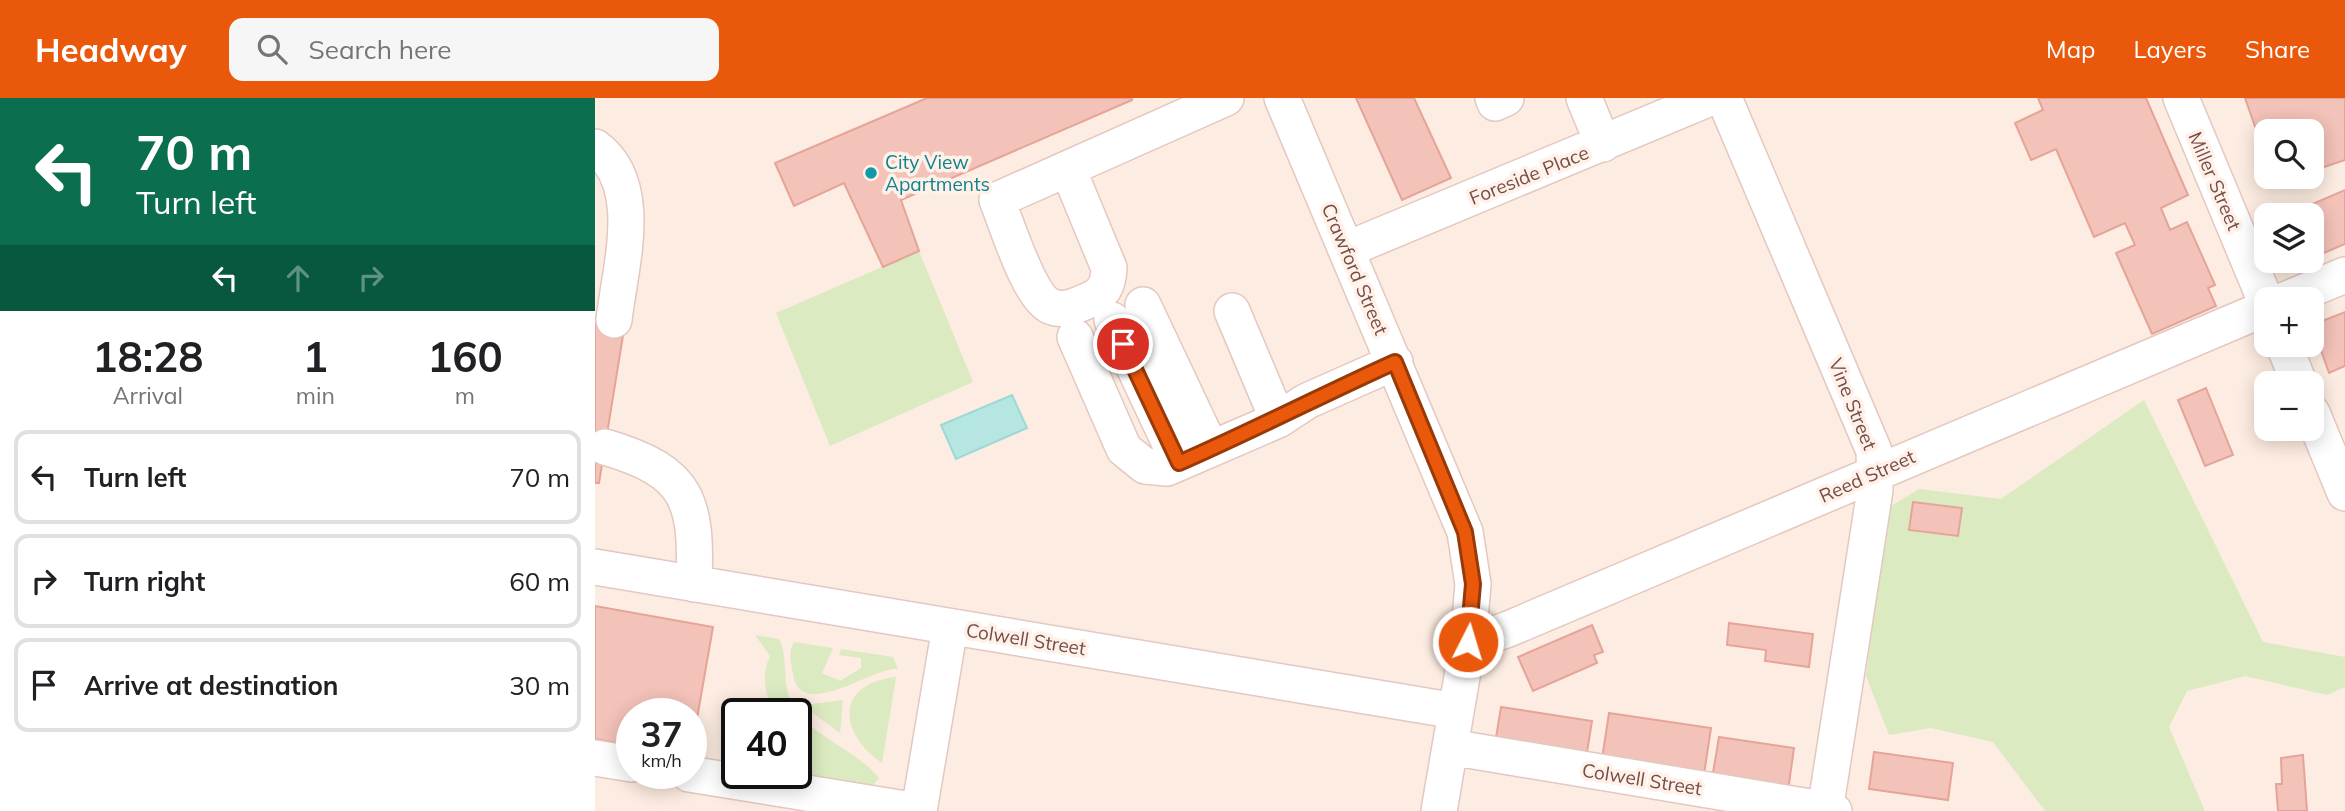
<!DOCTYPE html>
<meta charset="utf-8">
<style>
:root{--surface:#fff;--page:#f6f6f6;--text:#202124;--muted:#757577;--line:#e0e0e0;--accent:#ea580c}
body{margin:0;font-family:Mulish,sans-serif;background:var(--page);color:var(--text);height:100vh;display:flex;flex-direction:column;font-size:26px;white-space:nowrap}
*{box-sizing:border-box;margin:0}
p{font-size:23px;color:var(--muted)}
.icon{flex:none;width:38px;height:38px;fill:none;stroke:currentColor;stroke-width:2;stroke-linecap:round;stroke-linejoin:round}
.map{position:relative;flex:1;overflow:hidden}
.drawer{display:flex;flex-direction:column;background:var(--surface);width:595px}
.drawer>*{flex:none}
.hud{background:#0b6e4f;color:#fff;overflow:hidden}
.buttons{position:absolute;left:1659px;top:21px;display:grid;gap:14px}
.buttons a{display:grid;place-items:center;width:70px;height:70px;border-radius:14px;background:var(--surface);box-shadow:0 4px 18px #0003;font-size:35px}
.speed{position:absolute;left:21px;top:600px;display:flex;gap:14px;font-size:35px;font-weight:700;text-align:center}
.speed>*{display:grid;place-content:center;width:91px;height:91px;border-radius:50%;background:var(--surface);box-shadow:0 4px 18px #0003;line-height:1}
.speed small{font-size:18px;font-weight:400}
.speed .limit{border:4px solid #111;border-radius:10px;background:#fff;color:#111}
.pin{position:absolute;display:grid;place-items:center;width:60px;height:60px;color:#fff;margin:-30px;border:4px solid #fff;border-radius:50%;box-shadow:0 2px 7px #0007}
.me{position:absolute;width:77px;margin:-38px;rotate:5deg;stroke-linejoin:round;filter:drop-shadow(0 0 5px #0008)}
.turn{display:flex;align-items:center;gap:24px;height:147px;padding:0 21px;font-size:32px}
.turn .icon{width:91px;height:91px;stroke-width:2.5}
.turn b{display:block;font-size:49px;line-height:60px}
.lanes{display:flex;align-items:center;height:66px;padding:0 21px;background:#0003;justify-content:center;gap:35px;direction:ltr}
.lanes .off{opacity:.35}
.eta{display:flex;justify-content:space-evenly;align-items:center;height:119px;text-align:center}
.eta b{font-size:42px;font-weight:700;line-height:49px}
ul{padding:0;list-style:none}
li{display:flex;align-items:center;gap:21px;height:94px;margin:0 14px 10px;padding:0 7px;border:4px solid var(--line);border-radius:14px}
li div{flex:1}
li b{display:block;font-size:26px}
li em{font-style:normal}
header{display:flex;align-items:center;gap:42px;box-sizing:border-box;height:98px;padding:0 35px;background:var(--accent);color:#fff}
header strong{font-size:33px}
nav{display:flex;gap:38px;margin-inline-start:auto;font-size:24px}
.search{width:490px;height:63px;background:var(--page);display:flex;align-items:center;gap:18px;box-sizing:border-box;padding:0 24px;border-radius:14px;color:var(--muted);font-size:26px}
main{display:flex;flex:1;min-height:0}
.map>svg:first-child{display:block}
.green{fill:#dbeac0}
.water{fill:#b6e6e2;stroke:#9cd8d4;stroke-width:2}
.building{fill:#f3c2b8;stroke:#e6a498;stroke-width:2}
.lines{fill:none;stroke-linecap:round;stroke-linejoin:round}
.minor-casing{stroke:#e3c8c0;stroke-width:38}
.minor{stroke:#fff;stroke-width:35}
.route-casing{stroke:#983908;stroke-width:18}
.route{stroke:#ea580c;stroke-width:12}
.culture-dot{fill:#0f9aa8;stroke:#fff0e8;stroke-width:2.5}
.labels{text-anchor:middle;stroke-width:7;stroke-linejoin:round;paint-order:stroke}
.culture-label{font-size:19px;fill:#0d838f;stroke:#fff0e8;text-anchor:start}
.street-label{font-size:19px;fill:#744d48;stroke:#fff0e8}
</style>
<header>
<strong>Headway</strong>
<div class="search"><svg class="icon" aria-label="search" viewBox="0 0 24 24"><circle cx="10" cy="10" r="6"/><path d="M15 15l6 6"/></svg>Search here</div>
<nav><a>Map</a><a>Layers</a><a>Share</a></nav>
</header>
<main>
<section class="drawer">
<div class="hud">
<div class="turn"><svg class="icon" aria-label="left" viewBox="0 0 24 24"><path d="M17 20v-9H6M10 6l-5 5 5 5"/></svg><div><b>70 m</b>Turn left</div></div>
<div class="lanes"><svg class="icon" aria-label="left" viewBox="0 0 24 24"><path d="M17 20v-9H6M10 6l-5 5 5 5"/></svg><svg class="icon off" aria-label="ahead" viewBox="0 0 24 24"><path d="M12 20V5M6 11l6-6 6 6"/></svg><svg class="icon off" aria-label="right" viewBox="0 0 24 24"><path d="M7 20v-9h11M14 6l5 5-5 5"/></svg></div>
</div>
<div class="eta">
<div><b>18:28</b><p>Arrival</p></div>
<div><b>1</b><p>min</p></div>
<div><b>160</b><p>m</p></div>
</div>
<ul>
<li><svg class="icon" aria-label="left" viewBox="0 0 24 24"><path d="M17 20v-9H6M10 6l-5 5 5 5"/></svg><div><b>Turn left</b></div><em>70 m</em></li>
<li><svg class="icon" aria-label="right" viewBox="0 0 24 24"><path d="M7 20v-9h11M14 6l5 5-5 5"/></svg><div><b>Turn right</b></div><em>60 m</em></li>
<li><svg class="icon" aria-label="arrive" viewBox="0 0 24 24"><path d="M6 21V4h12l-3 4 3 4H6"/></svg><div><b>Arrive at destination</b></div><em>30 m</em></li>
</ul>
</section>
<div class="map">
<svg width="1750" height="713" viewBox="0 0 1750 713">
<rect width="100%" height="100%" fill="#fdece1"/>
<path class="green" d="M324 153 378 284 235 348 181 215Z
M1549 302 1668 544 1750 559V589L1732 597 1650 578 1592 593 1574 629 1610 713H1450L1398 644 1336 630 1294 637 1271 578 1291 411 1324 391 1406 401Z
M160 537 184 541C194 560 186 589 199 611 211 633 265 655 284 680L276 689 189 676H201V616H172C178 595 162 588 175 558Z
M199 544 238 550 227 575 245 583 266 570V560L244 557 246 551 298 559 303 571C278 568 205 625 198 576 196 565 193 553 199 544Z
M301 579 287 665C243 634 240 586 301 579Z
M248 602 245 635 208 608 209 607Z"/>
<path class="water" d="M417 297 432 330 361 361 346 327Z"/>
<path class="building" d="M332 0H537V2L306 102 324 153 288 169 249 85 199 108 180 65Z
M761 0H819L856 80 807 102Z
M1443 0H1551L1593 97 1566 110 1575 132 1592 124 1620 187 1613 190 1621 208 1557 236 1521 155 1540 147 1530 125 1499 139 1461 51 1436 62 1420 25 1448 12Z
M1650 0H1750V62L1717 73V33H1671V60Z
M1750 92V146L1717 160V117H1692Z
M1750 214V268L1734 275 1717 227Z
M0 219 19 222 31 219 4 385H0Z
M1611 290 1638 357 1610 368 1583 302Z
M1318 404 1367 410 1363 438 1314 432Z
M0 508 118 529 96 655V616H37V648L0 641Z
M1134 525 1218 536 1214 569 1170 563 1171 552 1132 547Z
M997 527 1008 554 999 557 1002 565 938 593 923 559Z
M906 609 997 623 991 660 900 646Z
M1014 615 1116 630 1109 676 1007 661Z
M1124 639 1199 650 1193 693 1117 681Z
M1279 654 1358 665 1353 702 1274 691Z
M1708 657 1712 713H1683L1681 686H1687L1686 660Z"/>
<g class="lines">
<g class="minor-casing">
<path id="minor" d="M687 0 870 434 878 486 873 544 844 713
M898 0 900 5 911 0
M989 0 1008 46
M1129 0 1279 353 1280 392 1230 713
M1586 0 1671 204
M0 49C51 86 25 168 19 222
M473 71 514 170C513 188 509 196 492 203 480 208 468 214 455 208 433 197 412 126 402 102L631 0
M753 151 1115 0
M1692 201 1750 177
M548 207 616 351
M637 213 683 322
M517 222 584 365
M480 239 529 351 550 368 572 370 683 322 712 303 800 264
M1689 247 1704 285
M1717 315 1750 395
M10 349C95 374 102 403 99 486
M0 469 861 613
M873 544 911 532 1671 210
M855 649 1239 713
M0 660 37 666
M94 676 323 713
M324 713 355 529"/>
</g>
<use href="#minor" class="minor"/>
</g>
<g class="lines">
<g class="route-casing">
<path id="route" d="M528 246 584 365C657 333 727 297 800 264L870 434 878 486 873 544"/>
</g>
<use href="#route" class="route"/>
</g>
<circle class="culture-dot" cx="276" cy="75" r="7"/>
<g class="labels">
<g class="culture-label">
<text x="290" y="71">City View<tspan x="290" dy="22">Apartments</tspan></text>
</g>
<g class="street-label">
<text transform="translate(934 77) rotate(-22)" y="7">Foreside Place</text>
<text transform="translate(1620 83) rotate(67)" y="7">Miller Street</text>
<text transform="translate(760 171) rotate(67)" y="7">Crawford Street</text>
<text transform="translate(1258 306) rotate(68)" y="7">Vine Street</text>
<text transform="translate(1272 378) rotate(-24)" y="7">Reed Street</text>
<text transform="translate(431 541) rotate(9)" y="7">Colwell Street</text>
<text transform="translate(1047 681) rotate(9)" y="7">Colwell Street</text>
</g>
</g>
</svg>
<div class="buttons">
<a><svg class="icon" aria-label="search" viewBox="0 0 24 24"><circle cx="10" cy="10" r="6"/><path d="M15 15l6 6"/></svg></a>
<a><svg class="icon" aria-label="layers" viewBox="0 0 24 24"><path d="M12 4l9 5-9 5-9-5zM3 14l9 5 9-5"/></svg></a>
<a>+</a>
<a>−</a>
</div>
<div class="speed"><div>37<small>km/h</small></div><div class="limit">40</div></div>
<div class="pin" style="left:528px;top:246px;background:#d93025"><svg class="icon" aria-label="arrive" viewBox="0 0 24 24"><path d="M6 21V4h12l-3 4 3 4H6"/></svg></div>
<svg class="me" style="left:873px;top:544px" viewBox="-20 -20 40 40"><circle r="17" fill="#ea580c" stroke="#fff" stroke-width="3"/><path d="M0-11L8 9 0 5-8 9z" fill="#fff"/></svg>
</div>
</main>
